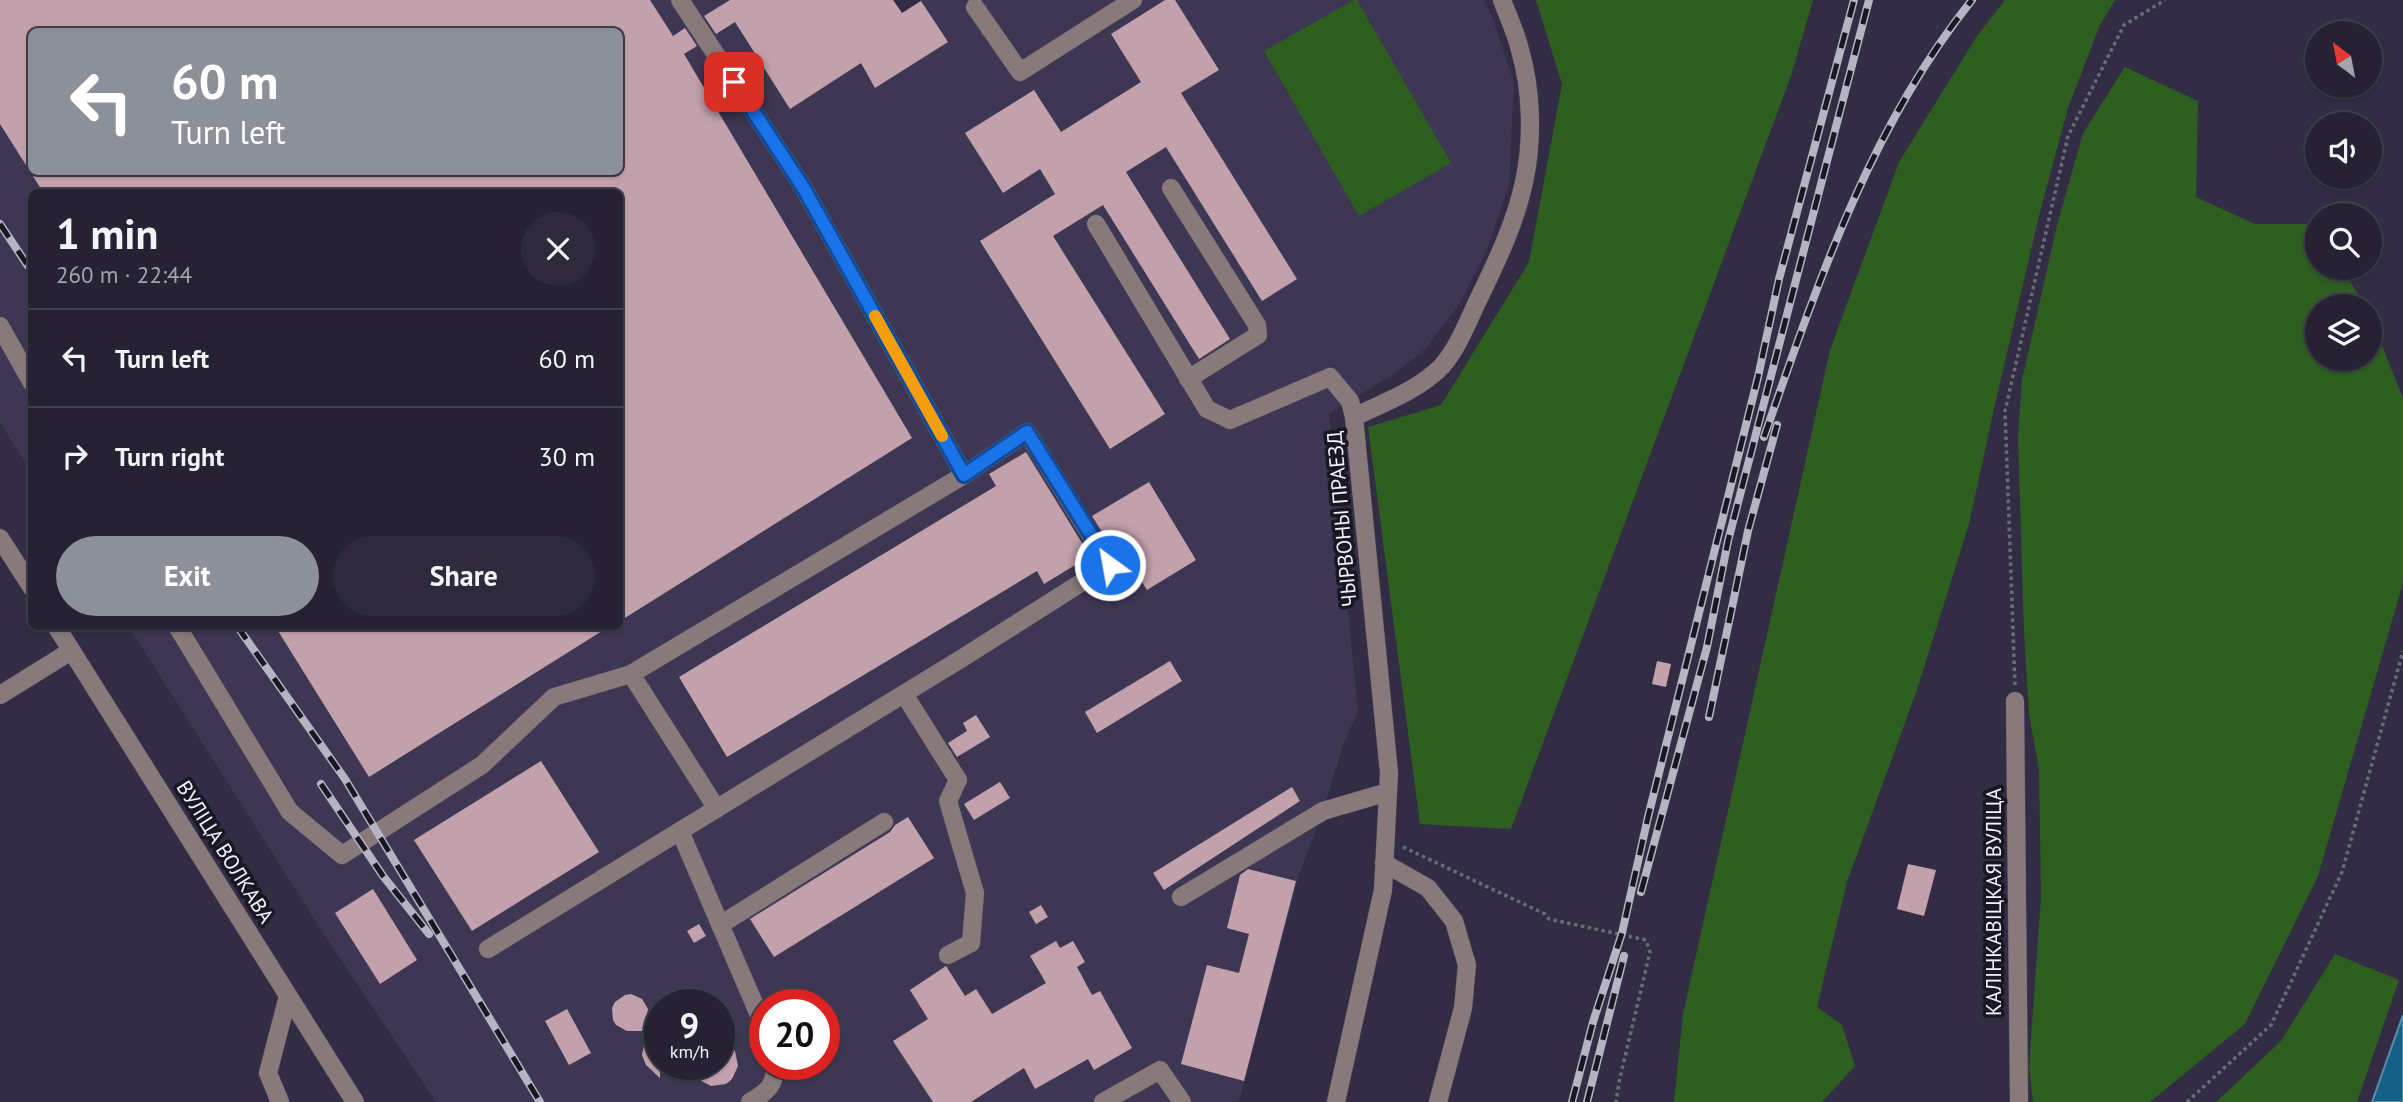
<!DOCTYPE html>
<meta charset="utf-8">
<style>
:root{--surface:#262233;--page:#2e2a3b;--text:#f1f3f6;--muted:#a4a4ac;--line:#423f4e;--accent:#8c9099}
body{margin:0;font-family:"PT Sans",sans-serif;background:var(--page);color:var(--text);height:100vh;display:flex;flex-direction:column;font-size:26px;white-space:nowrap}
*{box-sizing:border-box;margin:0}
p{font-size:23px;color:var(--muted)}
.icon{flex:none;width:38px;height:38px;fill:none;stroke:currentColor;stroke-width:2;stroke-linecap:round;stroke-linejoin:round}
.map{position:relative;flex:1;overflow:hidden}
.details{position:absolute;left:28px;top:189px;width:595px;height:441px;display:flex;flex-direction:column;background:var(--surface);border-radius:10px;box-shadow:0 2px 5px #0004,0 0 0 2px var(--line)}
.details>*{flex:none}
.banner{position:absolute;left:28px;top:28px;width:595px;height:147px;border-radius:10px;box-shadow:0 2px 5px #0004,0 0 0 2px var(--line);background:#8c9099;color:#fff;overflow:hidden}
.needle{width:46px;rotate:328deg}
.buttons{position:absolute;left:2305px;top:21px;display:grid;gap:14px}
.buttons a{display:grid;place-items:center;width:77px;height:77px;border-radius:50%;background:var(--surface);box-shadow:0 2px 5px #0004,0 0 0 2px var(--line);font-size:35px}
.speed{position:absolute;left:644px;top:989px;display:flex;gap:14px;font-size:35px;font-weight:700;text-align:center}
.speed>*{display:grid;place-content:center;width:91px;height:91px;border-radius:50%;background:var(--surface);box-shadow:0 2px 5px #0004,0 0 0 2px var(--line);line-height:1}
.speed small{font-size:18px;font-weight:400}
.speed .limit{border:10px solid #d22;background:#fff;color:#111}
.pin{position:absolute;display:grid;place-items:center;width:60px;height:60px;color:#fff;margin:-30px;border-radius:14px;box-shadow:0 4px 10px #0006}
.me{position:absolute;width:77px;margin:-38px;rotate:328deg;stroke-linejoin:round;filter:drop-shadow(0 0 5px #0008)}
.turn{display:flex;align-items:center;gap:24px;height:147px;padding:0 28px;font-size:32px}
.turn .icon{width:91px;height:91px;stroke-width:2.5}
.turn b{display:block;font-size:49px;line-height:60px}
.round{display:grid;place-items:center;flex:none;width:74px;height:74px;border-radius:37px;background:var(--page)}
.summary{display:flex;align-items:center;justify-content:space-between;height:119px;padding:0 28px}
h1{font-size:42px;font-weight:700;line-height:52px}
.primary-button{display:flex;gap:14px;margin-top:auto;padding:14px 28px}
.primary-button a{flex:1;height:80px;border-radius:42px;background:var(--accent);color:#fff;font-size:28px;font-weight:700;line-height:80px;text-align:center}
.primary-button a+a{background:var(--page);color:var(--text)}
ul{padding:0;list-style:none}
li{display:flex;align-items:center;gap:21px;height:98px;padding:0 28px;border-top:2px solid var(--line)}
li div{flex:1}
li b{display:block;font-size:26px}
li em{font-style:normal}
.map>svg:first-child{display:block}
.built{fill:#3e3753;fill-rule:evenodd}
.green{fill:#2e5e20}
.water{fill:#156185;stroke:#588ca9;stroke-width:2}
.building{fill:#c3a1ac;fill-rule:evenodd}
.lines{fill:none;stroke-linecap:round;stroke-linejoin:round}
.minor-casing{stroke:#4d485e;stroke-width:19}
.path{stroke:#6d697d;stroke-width:3.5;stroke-dasharray:3.5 3.5;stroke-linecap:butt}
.minor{stroke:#88797b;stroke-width:18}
.rail-casing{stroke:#b6b3c3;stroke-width:8}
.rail{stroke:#191722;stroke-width:5;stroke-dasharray:16;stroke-linecap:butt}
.route-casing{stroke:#114b97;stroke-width:18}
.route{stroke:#1a73e8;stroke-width:12}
.slow{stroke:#f59e0b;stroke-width:12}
.labels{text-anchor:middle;stroke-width:7;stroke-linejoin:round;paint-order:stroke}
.street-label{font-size:21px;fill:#f3f1fd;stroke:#191722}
</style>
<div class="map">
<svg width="2403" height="1102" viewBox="0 0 2403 1102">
<rect width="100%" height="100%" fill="#322d44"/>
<path class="built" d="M0 0H893L902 13 921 0H1484L1492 16 1514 82 1509 185 1487 250 1460 303 1425 349 1398 371 1329 414 1358 711 1343 745 1323 811 1299 875 1239 1102H436L325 936 129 627 620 626V192H32L31 472 0 422ZM32 32H620V172H32ZM660 1004H719V1064H660ZM765 1004H824V1064H765Z"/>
<path class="green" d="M1354 0H1357L1451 163 1359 216 1264 51Z
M1536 0H1813L1791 76 1511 829 1420 824 1368 427 1441 405 1529 262 1562 84Z
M2005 0H2115L2100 25 2068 108 2039 216 1996 400 1969 524 1917 690 1847 882 1817 1007 1842 1025 1855 1066 1822 1102H1674L1683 1014 1830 350 1899 162 1977 36Z
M2125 67 2198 101 2196 197 2255 224H2313L2317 230V268H2341L2364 303 2365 306H2317V359H2370V316L2403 398V583L2318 876 2245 1024 2150 1102H2033L2029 1067 2041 897 2039 769 2029 714 2024 632 2018 436 2022 380 2057 225 2083 133Z
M2335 954 2399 980 2357 1102H2216L2281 1041Z"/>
<path class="water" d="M2403 1015V1102H2372Z"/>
<path class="building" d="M0 0H650L673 36 685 28 697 46 684 54 912 438 620 621V192H43L0 124ZM32 32H620V172H32Z
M730 0H893L902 13 921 1 948 42 875 88 861 63 790 109 735 22 716 34 704 16Z
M1165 0H1175L1219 70 1181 93 1297 279 1262 301 1166 147 1126 172 1230 339 1199 359 1103 205 1053 236 1165 414 1110 449 980 241 1055 194 1040 169 1003 193 965 133 1034 90 1061 132 1141 82 1111 34Z
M1026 452 1090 556 1044 584 1037 571 727 757 679 677 996 486 989 474Z
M1149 482 1196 560 1147 590 1121 549 1115 553 1092 516Z
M275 626H610L369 777Z
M1170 661 1182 681 1097 733 1085 712Z
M1657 661 1671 664 1666 687 1652 684Z
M976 715 990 737 957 757 948 743 967 731 963 723Z
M541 761 599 852 472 931 414 840Z
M1000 782 1010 798 974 820 964 804Z
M1292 787 1300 801 1164 890 1153 873Z
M908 817 934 858 774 957 750 919 890 832 895 825Z
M1908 864 1936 870 1924 916 1897 909Z
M1248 869 1296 881 1244 1081 1181 1064 1207 965 1239 973 1249 934 1227 928 1240 875Z
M373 889 417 960 380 984 335 913Z
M1041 905 1048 917 1036 924 1029 912Z
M699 924 706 936 694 943 687 931Z
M1056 941 1060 948 1073 941 1085 962 1077 967 1092 995 1100 991 1132 1048 1094 1070 1088 1059 1035 1089 1024 1068 971 1102H933L893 1041 928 1019 910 990 946 966 965 996 976 989 992 1014 1046 983 1030 956Z
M631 994 642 999 648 1009 644 1031H627L616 1025 613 1020 612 1008 615 1002 625 995Z
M567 1009 591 1053 569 1065 545 1021Z
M719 1035 735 1051 738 1066 732 1079 726 1084 711 1086 698 1079 688 1064H719Z
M660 1038V1078L646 1065 642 1055 645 1039Z"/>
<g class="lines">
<g class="minor-casing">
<path id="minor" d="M680 0 803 187 964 475 1027 432 1109 565 964 657 680 831 765 1029
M975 7 1020 72 1133 0
M1171 188 1257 325 1258 335 1188 379
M1096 224 1207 409 1230 420 1330 377 1350 401 1354 417
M0 326 32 383
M0 538 32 588
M56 626 355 1102
M177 626 290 812 342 855 482 765 554 697 631 674
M904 694 958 780 948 801 975 893 971 943 948 955
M0 695 71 651
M2015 701 2019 1102
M717 809 631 674 964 475
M1384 863 1428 888 1454 921 1467 965 1463 1008 1438 1102
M1181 897 1323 811 1388 792
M720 925 884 822
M488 949 680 831
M280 1102 268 1073 288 996
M750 1102C767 1092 776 1085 775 1064
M1103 1102 1160 1070 1182 1102
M1336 1102 1383 890 1389 773 1354 417C1383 403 1419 390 1442 366 1459 347 1469 318 1480 296 1497 261 1516 221 1524 182 1533 141 1532 91 1520 50 1516 33 1508 16 1502 0"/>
</g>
<path class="path" d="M2015 685 2005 411 2068 136 2124 25 2165 0
M1403 847 1545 914 1549 919 1646 940 1650 952 1619 1082 1616 1102
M2187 1102 2271 1025 2342 872 2403 651"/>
<use href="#minor" class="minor"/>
<g class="rail-casing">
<path id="rail" d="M0 224 32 272
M1764 437C1817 285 1870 127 1972 0
M237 626 345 779 540 1102
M1709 717 1748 531 1777 425
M321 784 383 876 429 934
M1641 892 1707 647 1728 541 1869 0
M1572 1102 1593 1022 1622 933 1648 817 1758 377 1779 279 1854 0
M1587 1102 1624 956"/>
</g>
<use href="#rail" class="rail"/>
</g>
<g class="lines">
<g class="route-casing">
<path id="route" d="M734 82 803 187 964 475 1027 432 1110 565"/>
</g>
<use href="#route" class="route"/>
<path class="slow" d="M875 316 942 436"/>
</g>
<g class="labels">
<g class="street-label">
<text transform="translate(1342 519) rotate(-95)" y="7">ЧЫРВОНЫ ПРАЕЗД</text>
<text transform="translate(225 852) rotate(58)" y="7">ВУЛІЦА ВОЛКАВА</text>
<text transform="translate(1994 902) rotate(-90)" y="7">КАЛІНКАВІЦКАЯ ВУЛІЦА</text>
</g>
</g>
</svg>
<div class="buttons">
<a><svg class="needle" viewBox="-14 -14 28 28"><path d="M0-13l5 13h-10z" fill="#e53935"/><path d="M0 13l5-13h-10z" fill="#a4a4ac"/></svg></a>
<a><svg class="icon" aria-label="sound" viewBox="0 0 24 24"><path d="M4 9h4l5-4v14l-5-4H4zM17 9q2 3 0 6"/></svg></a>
<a><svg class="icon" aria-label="search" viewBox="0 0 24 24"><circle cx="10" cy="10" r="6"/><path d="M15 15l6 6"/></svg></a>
<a><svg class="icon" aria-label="layers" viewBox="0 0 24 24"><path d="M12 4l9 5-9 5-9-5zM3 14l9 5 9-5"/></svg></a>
</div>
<div class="speed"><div>9<small>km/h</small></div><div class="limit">20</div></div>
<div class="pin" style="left:734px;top:82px;background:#d93025"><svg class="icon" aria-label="arrive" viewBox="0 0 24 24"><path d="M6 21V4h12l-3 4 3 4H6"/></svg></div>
<svg class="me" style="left:1110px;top:565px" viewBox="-20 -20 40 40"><circle r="17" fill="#1a73e8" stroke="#fff" stroke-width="3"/><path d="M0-11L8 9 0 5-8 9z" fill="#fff"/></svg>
<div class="banner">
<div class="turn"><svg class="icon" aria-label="left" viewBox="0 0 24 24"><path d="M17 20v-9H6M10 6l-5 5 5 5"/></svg><div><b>60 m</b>Turn left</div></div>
</div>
<section class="details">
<div class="summary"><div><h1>1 min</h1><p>260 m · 22:44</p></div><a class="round"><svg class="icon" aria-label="close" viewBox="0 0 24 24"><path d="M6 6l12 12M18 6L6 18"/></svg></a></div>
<ul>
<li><svg class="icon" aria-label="left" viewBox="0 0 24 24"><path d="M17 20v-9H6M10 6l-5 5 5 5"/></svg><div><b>Turn left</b></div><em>60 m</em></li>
<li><svg class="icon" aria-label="right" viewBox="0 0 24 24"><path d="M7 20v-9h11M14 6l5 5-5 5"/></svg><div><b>Turn right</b></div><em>30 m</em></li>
</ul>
<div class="primary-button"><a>Exit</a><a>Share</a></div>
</section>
</div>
